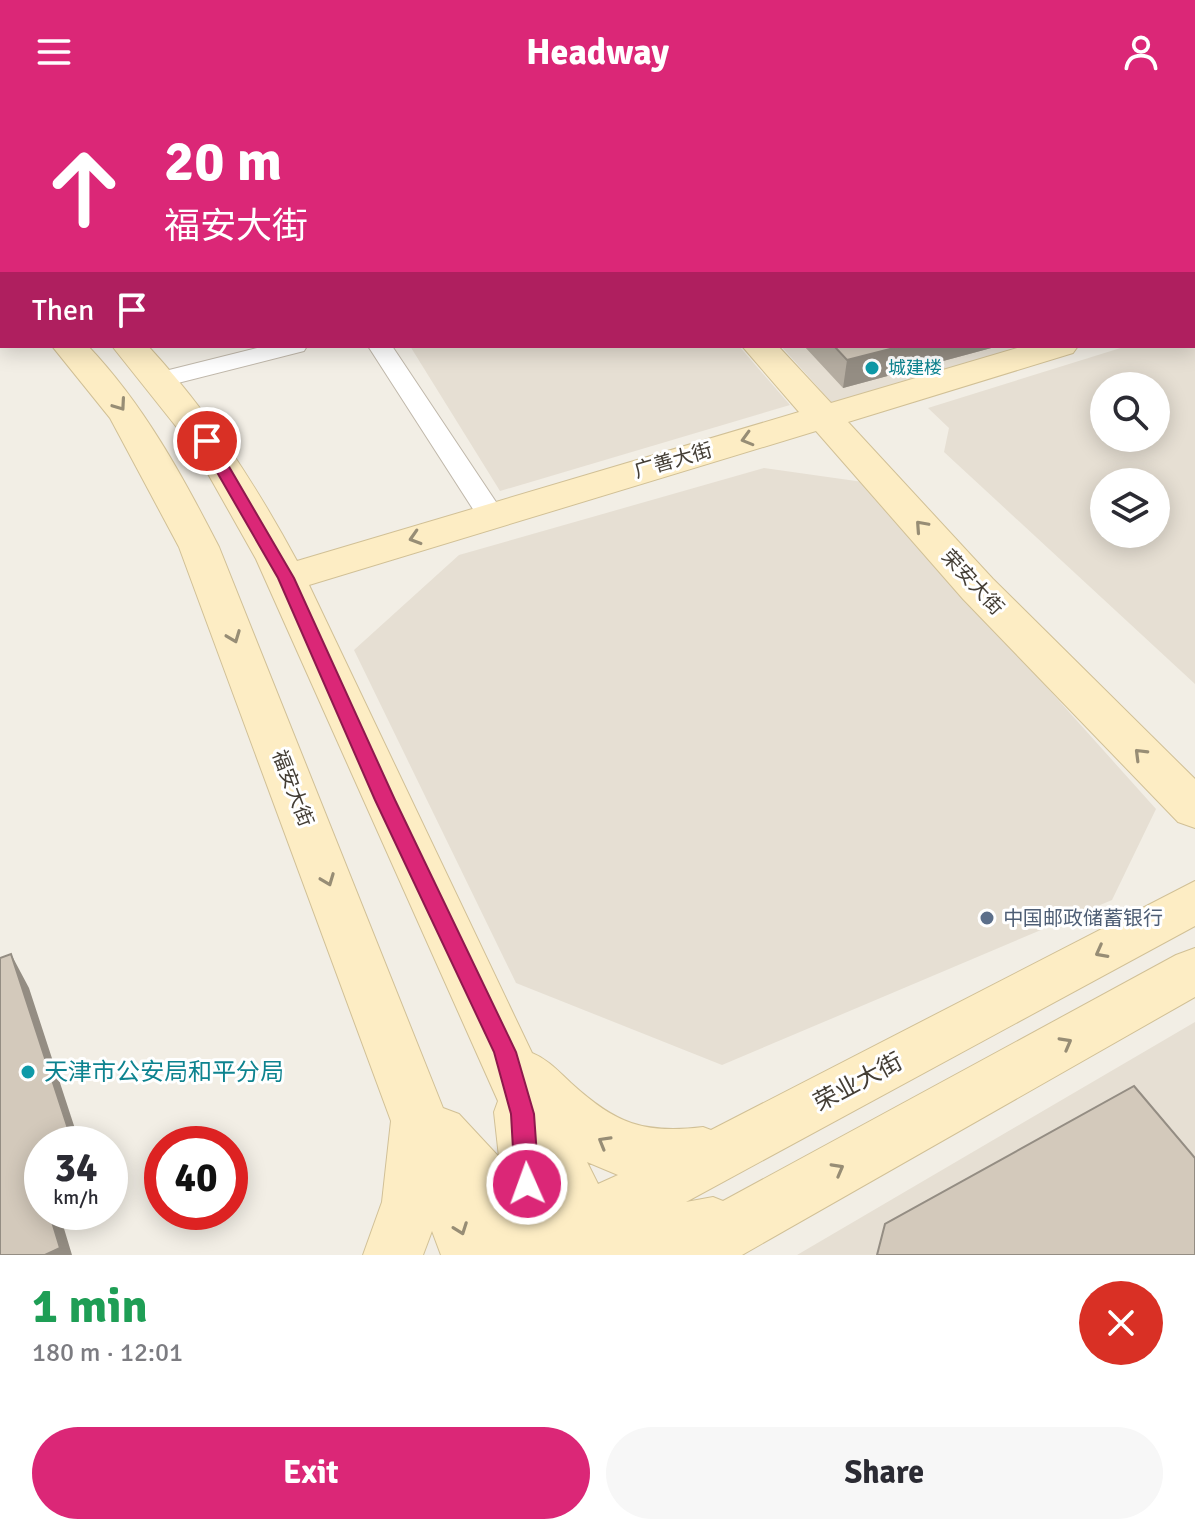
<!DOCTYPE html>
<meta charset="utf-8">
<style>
:root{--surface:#fff;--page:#f7f7f7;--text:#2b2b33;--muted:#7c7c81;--accent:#db2777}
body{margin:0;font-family:Signika,"Noto Sans SC",sans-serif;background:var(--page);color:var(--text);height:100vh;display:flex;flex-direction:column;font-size:30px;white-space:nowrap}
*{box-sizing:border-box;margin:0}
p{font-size:26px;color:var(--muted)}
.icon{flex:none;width:44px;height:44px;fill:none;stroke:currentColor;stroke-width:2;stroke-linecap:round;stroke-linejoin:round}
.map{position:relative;height:1151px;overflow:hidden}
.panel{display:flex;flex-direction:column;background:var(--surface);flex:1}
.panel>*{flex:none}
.guide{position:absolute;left:0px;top:0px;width:1196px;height:244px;box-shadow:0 4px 20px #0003;background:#db2777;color:#fff;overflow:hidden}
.fabs{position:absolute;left:1090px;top:268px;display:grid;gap:16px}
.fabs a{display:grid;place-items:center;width:80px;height:80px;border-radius:50%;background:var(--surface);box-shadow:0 4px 20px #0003;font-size:40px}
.speed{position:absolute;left:24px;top:1022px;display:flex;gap:16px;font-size:40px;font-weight:700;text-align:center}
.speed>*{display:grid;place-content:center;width:104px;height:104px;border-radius:50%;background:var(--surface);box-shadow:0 4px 20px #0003;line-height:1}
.speed small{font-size:20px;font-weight:400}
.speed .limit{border:12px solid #d22;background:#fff;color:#111}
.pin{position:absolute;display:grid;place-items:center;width:68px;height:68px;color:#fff;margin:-34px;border:4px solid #fff;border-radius:50%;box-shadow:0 2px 8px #0007}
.me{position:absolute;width:88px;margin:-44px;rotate:358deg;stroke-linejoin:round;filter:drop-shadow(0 0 6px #0008)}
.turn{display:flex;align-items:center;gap:28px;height:168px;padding:0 32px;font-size:36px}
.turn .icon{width:104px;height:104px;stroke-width:2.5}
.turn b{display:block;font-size:56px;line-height:68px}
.then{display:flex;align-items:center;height:76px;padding:0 32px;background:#0003;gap:16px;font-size:30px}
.round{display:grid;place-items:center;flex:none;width:84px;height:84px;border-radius:42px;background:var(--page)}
.head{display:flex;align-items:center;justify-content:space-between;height:136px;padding:0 32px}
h1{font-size:48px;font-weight:700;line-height:60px;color:#1e9e55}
.button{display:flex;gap:16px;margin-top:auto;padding:16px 32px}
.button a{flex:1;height:92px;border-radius:48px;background:var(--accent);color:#fff;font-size:32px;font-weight:700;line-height:92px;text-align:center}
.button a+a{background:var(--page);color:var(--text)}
header{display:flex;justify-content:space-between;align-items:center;height:104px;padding:0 32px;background:var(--accent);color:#fff;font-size:36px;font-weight:700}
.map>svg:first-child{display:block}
.residential{fill:#e6dfd3;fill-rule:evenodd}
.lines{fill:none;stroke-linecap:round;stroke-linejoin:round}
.street-casing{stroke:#c0b8ab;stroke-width:2}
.secondary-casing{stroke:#d1c096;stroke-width:2}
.street{fill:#fff;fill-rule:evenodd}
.secondary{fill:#fdedc4;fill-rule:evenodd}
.wall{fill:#b5ada1}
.shaded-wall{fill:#948d83}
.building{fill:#d3c9bb;stroke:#948d83;stroke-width:2}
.oneway{stroke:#978d75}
.route{fill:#db2777;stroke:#8e194d;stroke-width:2}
.culture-dot{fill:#0f9aa8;stroke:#fff;stroke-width:3}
.service-dot{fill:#5c6f8a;stroke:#fff;stroke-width:3}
.labels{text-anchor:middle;stroke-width:6;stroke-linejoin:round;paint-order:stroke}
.far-culture-label{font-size:18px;fill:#0d838f;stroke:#fff;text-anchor:start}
.street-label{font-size:20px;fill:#443e35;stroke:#fff}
.service-label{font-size:20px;fill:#4e5e75;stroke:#fff;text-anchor:start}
.near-culture-label{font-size:24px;fill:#0d838f;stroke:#fff;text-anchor:start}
.near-street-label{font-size:24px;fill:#443e35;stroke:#fff}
</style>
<header><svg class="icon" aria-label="menu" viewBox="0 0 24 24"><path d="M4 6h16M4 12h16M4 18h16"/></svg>Headway<svg class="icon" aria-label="person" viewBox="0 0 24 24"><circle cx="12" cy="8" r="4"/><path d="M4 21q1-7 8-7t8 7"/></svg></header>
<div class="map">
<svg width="1195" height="1151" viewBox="0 0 1195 1151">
<rect width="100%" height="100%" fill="#f2eee5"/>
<path class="residential" d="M1195 221V580L944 348 949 324 928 304 1127 242H1194ZM1104 282H1156V334H1104ZM1104 378H1156V430H1104Z
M410 242H739L790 301 500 387Z
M781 242H1028L833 300Z
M764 364 863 378 1156 705 1112 796 722 961 516 879 354 546 459 451Z
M1195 918V1151H797Z"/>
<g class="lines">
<g class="street-casing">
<path id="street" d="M29 0H51L28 2Z
M204 0H234L203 2Z
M993 0H1015L1016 2H994Z
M0 21H2L0 34Z
M1194 132H1195V147H1194Z
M265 242H307L304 247 162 283 149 275 153 270Z
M368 242H392L504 410 500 416H480Z"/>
</g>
<g class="secondary-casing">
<path id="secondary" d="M534 0H562L564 2H536Z
M0 133H2V152H0Z
M0 174 2 175V196L0 195Z
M1195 192V213H1194V192Z
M52 242H88C144 301 182 371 219 443L443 1004 459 1010 499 1053 494 1008 498 997 256 455 194 345 112 242H148C208 307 255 379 297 457L799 308 742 242H778L831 299 1024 242H1078L1073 249 848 318 993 475 1195 675V724L1178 718 963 495 816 327 309 481 532 949C549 956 558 967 571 979 616 1020 643 1030 703 1023L711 1026 1195 777V822L686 1098 713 1093 723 1097 1176 851 1195 844V893L742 1151H441L432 1127 423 1151H363L382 1098 391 1017 179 443 110 314ZM587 1058 618 1071 598 1080Z"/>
</g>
<use href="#street" class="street"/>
<use href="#secondary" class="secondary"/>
</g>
<path class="wall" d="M587 0H661L663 2H589Z
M696 0H760V2H698Z
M1187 0H1195V16L1194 2H1187Z
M1194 25 1195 26V116H1194Z
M804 242H995V243L843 284Z"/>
<path class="shaded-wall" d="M720 0H760V2H720Z
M902 242H995V243L843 284 847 256Z
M11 850 29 884 80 1040H73Z
M49 1108H59L72 1151H45Z"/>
<path class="building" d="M610 0H661L663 2H612Z
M780 0H836L838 2H770Z
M1088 0H1154L1158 2 1083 1Z
M1194 25 1195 26V76L1194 75Z
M834 242H902L847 256Z
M11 850 73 1040H42V1076L40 1077 42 1083V1108H49L60 1144 45 1151H0V854Z
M1134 982 1195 1054V1151H877L885 1120Z"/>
<defs><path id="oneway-chevron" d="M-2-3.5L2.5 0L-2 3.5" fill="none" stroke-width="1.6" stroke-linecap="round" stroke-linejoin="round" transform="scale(2)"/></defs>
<g class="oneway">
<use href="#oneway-chevron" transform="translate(120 301) rotate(55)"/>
<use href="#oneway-chevron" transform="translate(747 335) rotate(164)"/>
<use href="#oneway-chevron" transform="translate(921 422) rotate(-132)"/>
<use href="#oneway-chevron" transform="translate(415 434) rotate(163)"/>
<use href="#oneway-chevron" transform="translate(234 533) rotate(69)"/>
<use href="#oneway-chevron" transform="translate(1140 650) rotate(-135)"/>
<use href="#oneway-chevron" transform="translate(328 776) rotate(69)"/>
<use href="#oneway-chevron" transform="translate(1101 848) rotate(152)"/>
<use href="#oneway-chevron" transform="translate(1066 939) rotate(-29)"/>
<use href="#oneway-chevron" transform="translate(604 1038) rotate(-150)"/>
<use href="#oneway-chevron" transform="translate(838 1065) rotate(-29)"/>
<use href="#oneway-chevron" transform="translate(461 1125) rotate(70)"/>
</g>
<path class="route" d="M201 334 214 337 294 474 395 696 516 948 534 1010 539 1080 536 1088 527 1092 519 1088 515 1080 511 1010 494 948 375 696 278 474 199 337Z"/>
<g class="culture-dot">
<circle cx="872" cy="264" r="8"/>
<circle cx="28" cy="968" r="8"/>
</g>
<circle class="service-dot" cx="987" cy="814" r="8"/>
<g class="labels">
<g class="far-culture-label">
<text x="888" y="270">城建楼</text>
</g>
<g class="street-label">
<text transform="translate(673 356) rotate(-16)" y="7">广善大街</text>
<text transform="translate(973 478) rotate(47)" y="7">荣安大街</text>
<text transform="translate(293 684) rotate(69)" y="7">福安大街</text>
</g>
<g class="service-label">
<text x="1003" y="821">中国邮政储蓄银行</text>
</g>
<g class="near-culture-label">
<text x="44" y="976">天津市公安局和平分局</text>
</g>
<g class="near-street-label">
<text transform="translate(858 978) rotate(-28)" y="8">荣业大街</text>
</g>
</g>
</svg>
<div class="fabs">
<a><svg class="icon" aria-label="search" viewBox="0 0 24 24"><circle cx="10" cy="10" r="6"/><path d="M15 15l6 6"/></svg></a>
<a><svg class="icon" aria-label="layers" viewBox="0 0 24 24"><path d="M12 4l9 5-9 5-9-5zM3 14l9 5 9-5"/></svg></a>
</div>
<div class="speed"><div>34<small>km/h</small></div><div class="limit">40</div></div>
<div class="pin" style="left:207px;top:337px;background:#d93025"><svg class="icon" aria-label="arrive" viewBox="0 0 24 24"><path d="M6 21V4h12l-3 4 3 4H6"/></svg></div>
<svg class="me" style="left:527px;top:1080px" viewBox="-20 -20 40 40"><circle r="17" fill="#db2777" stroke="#fff" stroke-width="3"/><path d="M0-11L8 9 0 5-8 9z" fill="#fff"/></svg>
<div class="guide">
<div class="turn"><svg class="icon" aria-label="ahead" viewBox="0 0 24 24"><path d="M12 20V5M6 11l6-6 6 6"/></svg><div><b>20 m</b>福安大街</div></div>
<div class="then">Then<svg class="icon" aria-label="arrive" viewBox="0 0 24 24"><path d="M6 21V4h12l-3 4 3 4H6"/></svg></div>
</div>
</div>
<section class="panel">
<div class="head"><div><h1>1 min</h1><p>180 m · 12:01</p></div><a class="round" style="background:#d93025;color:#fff"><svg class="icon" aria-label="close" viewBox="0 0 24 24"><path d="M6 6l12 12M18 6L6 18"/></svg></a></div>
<div class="button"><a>Exit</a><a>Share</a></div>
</section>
